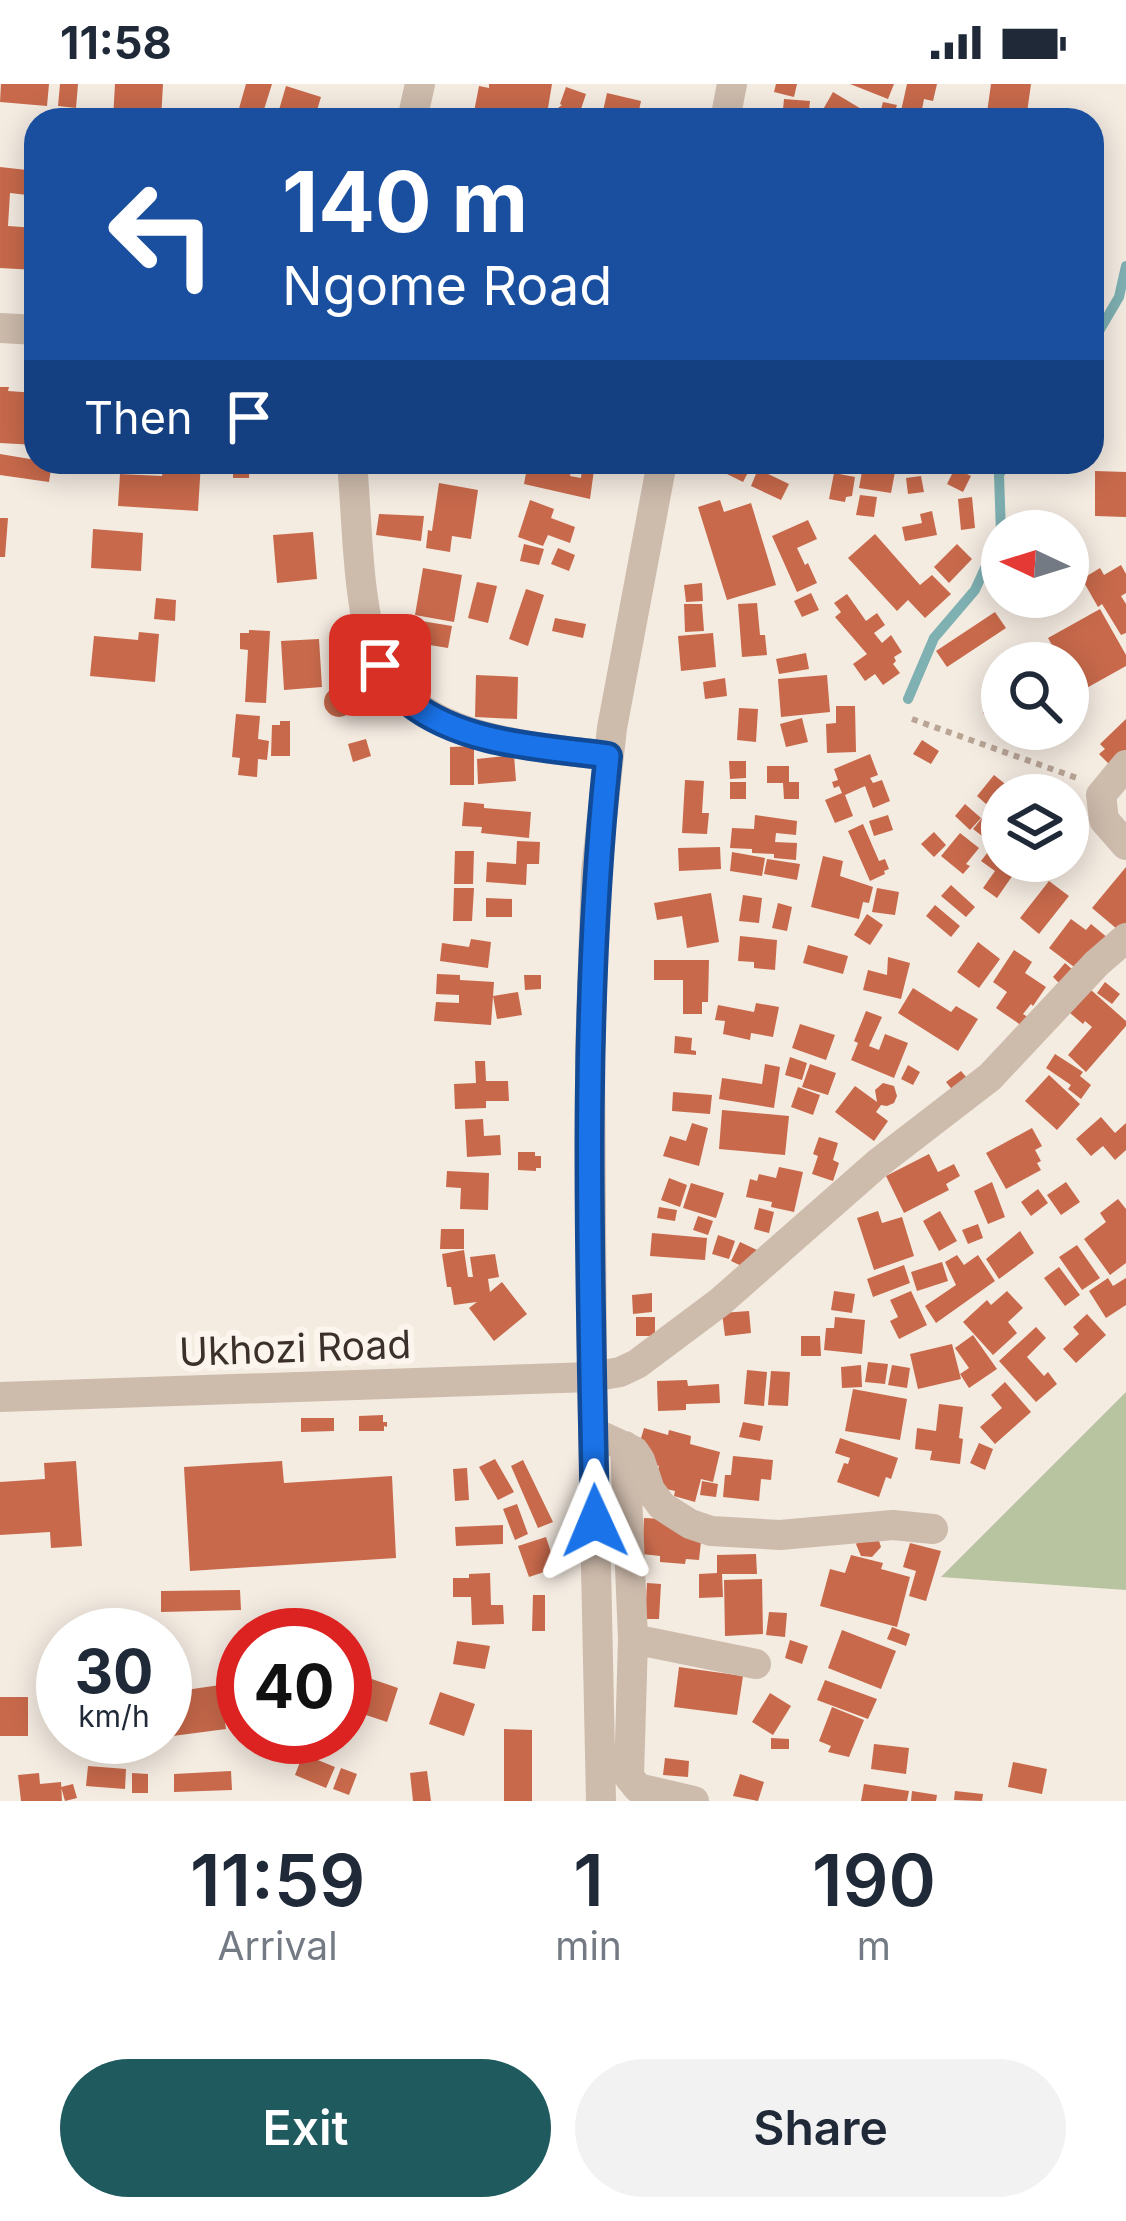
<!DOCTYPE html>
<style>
:root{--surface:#fff;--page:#f2f2f3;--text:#1f2937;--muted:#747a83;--accent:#1f5a5e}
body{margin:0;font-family:Inter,sans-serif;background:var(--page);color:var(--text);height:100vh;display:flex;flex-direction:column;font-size:45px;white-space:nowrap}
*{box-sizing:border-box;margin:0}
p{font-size:39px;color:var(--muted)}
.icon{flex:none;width:66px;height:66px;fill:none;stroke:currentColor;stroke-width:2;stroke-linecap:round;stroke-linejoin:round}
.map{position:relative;height:1717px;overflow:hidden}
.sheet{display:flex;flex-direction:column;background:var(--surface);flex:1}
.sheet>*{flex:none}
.guide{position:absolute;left:24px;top:24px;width:1080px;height:366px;border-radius:36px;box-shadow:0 6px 30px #0003;background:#1a4fa0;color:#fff;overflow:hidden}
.needle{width:78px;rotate:274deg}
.fabs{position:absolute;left:981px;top:426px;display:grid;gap:24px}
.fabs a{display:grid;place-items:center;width:108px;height:108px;border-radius:50%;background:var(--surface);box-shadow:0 6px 30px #0003;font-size:60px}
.speed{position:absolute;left:36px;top:1524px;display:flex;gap:24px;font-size:60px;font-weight:700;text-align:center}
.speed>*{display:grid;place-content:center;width:156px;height:156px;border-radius:50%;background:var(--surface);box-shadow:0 6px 30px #0003;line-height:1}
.speed small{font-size:30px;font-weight:400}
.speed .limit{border:18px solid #d22;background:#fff;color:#111}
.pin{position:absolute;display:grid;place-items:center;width:102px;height:102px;color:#fff;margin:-51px;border-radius:24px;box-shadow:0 6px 18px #0006}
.me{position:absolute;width:132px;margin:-66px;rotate:359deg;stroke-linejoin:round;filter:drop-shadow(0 0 9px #0008)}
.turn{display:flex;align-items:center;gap:42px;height:252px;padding:0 60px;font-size:54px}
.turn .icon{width:156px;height:156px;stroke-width:2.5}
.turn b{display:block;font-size:84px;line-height:102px}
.then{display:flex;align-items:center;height:114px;padding:0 60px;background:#0003;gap:24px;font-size:45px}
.eta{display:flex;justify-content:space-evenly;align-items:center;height:204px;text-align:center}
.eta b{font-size:72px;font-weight:600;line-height:84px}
.cta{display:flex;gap:24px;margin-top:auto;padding:24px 60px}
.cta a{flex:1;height:138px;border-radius:72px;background:var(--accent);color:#fff;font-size:48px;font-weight:600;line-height:138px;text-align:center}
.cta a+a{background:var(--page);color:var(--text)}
.status{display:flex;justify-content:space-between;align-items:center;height:84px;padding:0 60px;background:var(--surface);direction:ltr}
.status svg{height:33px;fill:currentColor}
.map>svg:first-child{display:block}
.green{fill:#b8c4a0}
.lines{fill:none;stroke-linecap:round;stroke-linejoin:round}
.stream{stroke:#7fb0b2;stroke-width:10}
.building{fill:#c8694b}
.path{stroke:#b9a596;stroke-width:6;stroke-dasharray:6 6;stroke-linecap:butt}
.minor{stroke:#cdbbac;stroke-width:30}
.route-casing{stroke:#114b97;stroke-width:30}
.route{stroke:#1a73e8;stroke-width:21}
.labels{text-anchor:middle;stroke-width:12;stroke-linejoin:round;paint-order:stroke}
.street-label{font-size:39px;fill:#3b302b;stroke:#fbf5ee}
</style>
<div class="status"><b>11:58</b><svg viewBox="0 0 49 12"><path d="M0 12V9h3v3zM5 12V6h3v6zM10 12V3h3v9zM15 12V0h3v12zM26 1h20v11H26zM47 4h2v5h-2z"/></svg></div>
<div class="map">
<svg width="1126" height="1717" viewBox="0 0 1126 1717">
<rect width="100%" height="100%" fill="#f4ebe1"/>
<path class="green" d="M1126 1308V1506L941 1493Z"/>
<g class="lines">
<path class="stream" d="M1092 259 1119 213 1126 182
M908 615 934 554 975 506 1001 449 999 391 1007 378"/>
</g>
<path class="building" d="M1 0H49L47 22 0 18Z
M60 0H78L76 24 58 22Z
M115 0H163L161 36 113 35Z
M246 0H272L261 35 238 28Z
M489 0H552L546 36H488L473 33 479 2 489 4Z
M776 0H797L794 13 774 8Z
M850 0H894L888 15Z
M907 0H937L933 17 924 15 920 36H899Z
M991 0H1031L1026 36H986Z
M286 2 321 13 314 36H276Z
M566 3 586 10 580 28 576 27 578 36H554V27L562 21 560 20Z
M833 8 863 26 857 36H817Z
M607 9 641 17 637 36H601Z
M784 15 810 17 808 36H782Z
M883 18 897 21 893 33 880 29Z
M0 83 36 87V112L10 109 8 142 36 144V186L0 184Z
M0 303H9L8 307 36 309V361L0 359Z
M0 370 36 376V378L52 379 49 398 0 391Z
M172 378H201L198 427 118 422 120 390 162 392 163 385H171Z
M233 378H250L249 394H233Z
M271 378H310L311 386 272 388Z
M528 378H573L570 392 581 394 582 384 594 386 590 415 524 400Z
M720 378H746L752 381 743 398 717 385Z
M863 382 895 388 891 409 859 404Z
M955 384 971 392 963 408 947 400Z
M758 385 789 400 781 416 751 402Z
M1095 387 1126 388V433L1095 432Z
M834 389 855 393 852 412 846 413 845 418 829 415Z
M921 392 924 408 908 410 906 394Z
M439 399 478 406 471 455 452 452 450 468 426 464 428 446 432 447Z
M860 411 877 413 874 433 856 431Z
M972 413 975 444 961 446 958 415Z
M530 416 554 425 551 434 575 443 570 459 548 451 543 462 518 453Z
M720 416 724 428 751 419 776 501 727 516 698 423Z
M932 427 937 451 905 457 902 443 922 439 920 430Z
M379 430 424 432 421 457 376 451Z
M0 434H8L5 473H0Z
M808 436 817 455 797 464 805 481 808 479 817 499 797 508 772 452Z
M93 445 143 449 141 487 91 484Z
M313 448 317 495 277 499 273 451Z
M875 450 920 501 932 491 951 510 925 534 908 516 897 527 848 474Z
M524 460 544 465 539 481 520 477Z
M957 460 972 475 949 499 934 483Z
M558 464 575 471 569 487 551 480Z
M1121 481 1126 490V509L1121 512 1126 520V549L1121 551 1102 520 1098 523 1082 495 1100 484 1104 491Z
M423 484 462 491 454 538 415 531Z
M477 498 497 502 488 539 468 534Z
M702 499 703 517 686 518 684 501Z
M526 505 544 511 528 562 509 555Z
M811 509 819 526 802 533 794 517Z
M847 510 866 537 877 529 885 541 874 549 882 559 891 551 902 568 894 573 896 577 893 580 900 589 883 601 875 590 865 597 853 580 867 570 835 533 841 528 834 519Z
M156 514 176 516 175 537 154 535Z
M757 519 760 551H765L767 571 742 573 738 520Z
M684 520H702L704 547 685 548Z
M1100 525 1126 571V582L1083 606 1069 579H1062L1048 554Z
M995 528 1006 544 947 583 936 567Z
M555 534 586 540 583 554 552 547Z
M409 535 452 542 448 564 405 557Z
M249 546 270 547 266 619 245 618 248 566 240 565V549H249Z
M139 548 159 550 155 598 90 592 94 552 138 556Z
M713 549 716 583 681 587 678 552Z
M319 555 322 603 284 606 281 557Z
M1035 560 1049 579H1010Z
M806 569 809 585 779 590 776 575Z
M476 591 518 593 517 635 475 633Z
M827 591 830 628 781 633 778 595Z
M725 594 727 612 705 615 703 598Z
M1002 594V640L983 629Z
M324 618a15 15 0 1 1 30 0a15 15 0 1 1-30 0Z
M836 622H855L856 668 827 669 826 640 836 639Z
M739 624 758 625 756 658 737 656Z
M236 630 260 632 258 655 269 657 267 676 258 675 257 693 238 691 240 674 232 673Z
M802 634 808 658 786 663 780 640Z
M1126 635V668L1111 682 1099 670 1105 665 1100 660Z
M280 637H290V672H271L272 641H280Z
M366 655 371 672 353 678 348 660Z
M922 656 939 667 931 680 913 670Z
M474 662V701H450V663Z
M870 670 878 691 870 694 873 699 882 696 890 717 873 724 865 702 845 711 853 732 835 739 825 716 842 709 839 702 834 704 832 698 838 696 834 685Z
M514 671 516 697 478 700 477 675Z
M729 677H746V694L730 695Z
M767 682H789V698H799V715H784L783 699H767Z
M994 691 1019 711H1002V736L986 755 973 745 995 718 991 715 986 720 977 712Z
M685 696 704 697 702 729H709L707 750 682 749Z
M730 698H746V715H730Z
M464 718 484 720V724L531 728 529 754 481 749 482 743 462 742Z
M965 720 981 734 970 746 955 732Z
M755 731 797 737 796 751 776 749 775 758 797 759 796 776 774 774V770L752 769V765L730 764 732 744 754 745Z
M888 731 893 746 874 752 869 737Z
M863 740 879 777 885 775 889 785 884 787 885 790 870 797 848 747Z
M934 748 946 761 934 773 921 760Z
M960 749 979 764 966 780 970 782 963 790 941 772Z
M517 757 540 758 539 780H527L526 801 486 798 487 778 516 780Z
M720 763 721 785 679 787 678 764Z
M991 764 1002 772V777H1014L1020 781 997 814 983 804 995 787 981 777Z
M455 767H474L473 800H454Z
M732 768 765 774 762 792 730 787Z
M823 772 843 777 840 792 873 803 869 819 863 818 859 835 811 823Z
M767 775 800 780 797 796 764 790Z
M1126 783V846L1123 850 1092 824Z
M1049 797 1069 812 1039 850 1020 834Z
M951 801 975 823 966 833 941 812Z
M454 804H474L472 837H453Z
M877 804 899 808 895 831 872 828Z
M711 809 719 858 687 864 682 832 657 836 654 819Z
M743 811 762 814 759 839 739 837Z
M486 814 512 815V833H486Z
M778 819 792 823 787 847 772 844Z
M935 821 960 842 951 853 926 832Z
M867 830 883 841 870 861 854 851Z
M1071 835 1086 846 1091 840 1108 854 1082 889 1049 864Z
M740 852 777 856 775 886 754 884V878L738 877Z
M471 855 491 858 488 884 440 877 442 859 469 863Z
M978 858 1000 875 979 904 957 888Z
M808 861 848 872 843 890 803 879Z
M1014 866 1032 878 1025 889 1046 903 1033 922 1031 920 1023 930 1034 937 1028 946 996 924 1007 908 993 898Z
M888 873 910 879 901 915 863 906 868 886 887 891Z
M654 876H709L708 918H702V930H683V896H654Z
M1065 879 1079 891 1066 906 1053 893Z
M437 890 460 891V896L494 898 491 941 434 937 436 918 459 919V911L436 910Z
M524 891H541V905L525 906Z
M1105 898 1120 910 1112 920 1097 909Z
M913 904 951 928 956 922 978 935 958 967 898 929Z
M1091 906 1126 937V942L1086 988 1068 971 1092 943 1085 937 1083 940 1070 929Z
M518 908 522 931 497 935 493 912Z
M756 919 779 923 773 953 751 949 750 956 723 950 725 937 715 936 718 921 754 928Z
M866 927 882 933 869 962 879 966 885 950 908 959 894 994 851 976 858 959 854 957Z
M800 940 835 951 826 976 792 964Z
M675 952 692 954 691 966 696 967V971L674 969Z
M1055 970 1083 988 1080 992 1091 1001 1081 1015 1068 1005 1071 1001 1046 984Z
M790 973 807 979 802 996 785 991Z
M475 977H485L486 997H508L509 1017H486V1024L455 1025 454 1000 476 999Z
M765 980 780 983 774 1024 719 1015 722 994 762 1000Z
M810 980 836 989 828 1011 802 1003Z
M908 981 920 988 913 1001 901 995Z
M961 987 973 1001 958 1013 946 998Z
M1049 991 1080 1020 1057 1046 1025 1017Z
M883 999 894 1002 897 1012 894 1019 887 1022 881 1021 876 1028 888 1037 874 1057 835 1028 855 1002 877 1018 875 1006Z
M798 1003 820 1011 813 1031 791 1023Z
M673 1008 712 1011 710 1030 672 1027Z
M722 1026 789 1032 785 1071 719 1065Z
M1101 1033 1115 1049 1126 1039V1066L1115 1076 1103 1062 1091 1072 1076 1055Z
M483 1035 484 1052 500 1051 501 1071 467 1073 465 1036Z
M692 1039 708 1044 699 1082 663 1072 670 1052 686 1057Z
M1032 1044 1042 1062 1035 1066 1041 1077 1037 1079 1041 1086 1006 1105 986 1069Z
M819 1053 838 1059 833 1076 839 1079 833 1097 812 1090 818 1072 813 1070Z
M518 1068H535V1072H541V1084H536V1087L518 1086Z
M929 1070 938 1088 954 1080 960 1092 946 1100 949 1106 904 1129 886 1092Z
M779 1083 803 1088 794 1128 771 1123 772 1118 746 1113 750 1095 757 1097 759 1090 776 1094Z
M447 1087 489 1089 488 1126 460 1125 461 1104 446 1103Z
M669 1094 687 1101 680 1123 661 1116Z
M992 1098 1005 1133 988 1140 974 1107Z
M1066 1098 1080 1118 1061 1131 1047 1111Z
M691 1099 724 1109 716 1134 683 1124Z
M1038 1105 1048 1119 1031 1132 1021 1118Z
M1118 1115 1126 1125V1179L1110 1191 1084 1155 1106 1138 1100 1129Z
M659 1123 677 1126 675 1137 657 1134Z
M759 1124 774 1128 769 1149 754 1145Z
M878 1127 882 1139 902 1133 914 1172 874 1186 857 1134Z
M940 1127 957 1157 939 1167 923 1137Z
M698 1132 713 1137 708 1151 693 1146Z
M978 1140 983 1154 968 1160 962 1146Z
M441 1145H464V1165H440Z
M1020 1147 1034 1169 999 1195 986 1175Z
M652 1149 707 1154 705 1176 650 1172Z
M718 1151 735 1157 729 1175 712 1170Z
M740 1158 757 1166 748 1185 731 1177Z
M1077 1161 1100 1194 1082 1206 1059 1173Z
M464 1166 468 1193H473L470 1173 495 1170 499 1193 488 1195 490 1208 502 1198 527 1230 494 1257 469 1224 477 1218 454 1221 451 1203H447L442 1170Z
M957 1171 964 1181 978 1171 995 1197 936 1239 925 1222 956 1201 945 1178Z
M942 1178 948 1197 917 1207 911 1188Z
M904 1181 910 1199 873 1213 867 1195Z
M1059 1183 1080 1211 1065 1222 1044 1194Z
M1108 1194 1113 1202 1126 1194V1221L1106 1234 1089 1207Z
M834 1207 855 1210 852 1229 831 1226Z
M911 1207 927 1241 899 1255 890 1237 898 1233 890 1216Z
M1007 1207 1023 1224 1008 1238 1017 1249 993 1271 963 1238 987 1216 991 1221Z
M652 1209V1228L633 1230 632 1211Z
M749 1227 751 1249 725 1252 722 1229Z
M1087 1230 1106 1251 1076 1279 1063 1265 1079 1250 1073 1243Z
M636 1233H655V1252H636Z
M835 1233 865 1236 862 1270 824 1266 826 1244H834Z
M1036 1243 1046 1254 1027 1273 1044 1292 1048 1288 1057 1300 1036 1318 999 1277Z
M973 1251 997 1285 969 1304 960 1290 969 1284 955 1264Z
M801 1252H820L821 1272H801Z
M952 1260 961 1295 918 1305 910 1270Z
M868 1278 888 1280 885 1300 865 1298Z
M861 1281 862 1303 842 1304 841 1283Z
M892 1281 910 1284 907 1304 888 1301Z
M747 1286 767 1288 764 1322 744 1320Z
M771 1287 790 1288 788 1322 768 1321Z
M687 1296 688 1302 719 1300 720 1319 686 1320V1326L658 1327 657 1297Z
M1005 1298 1031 1328 995 1360 980 1343 1002 1324 991 1311Z
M853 1305 907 1315 900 1356 845 1347Z
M939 1320 963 1323 959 1354 963 1355 960 1380 930 1376 932 1367 915 1365 917 1344 936 1347Z
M383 1331V1338H387V1343L384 1342V1347H359V1332Z
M301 1334H334V1347L301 1348Z
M743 1338 763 1342 760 1357 739 1353Z
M644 1344 668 1351 669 1346 691 1352 690 1360 720 1368 713 1398 701 1395 695 1418 674 1412 675 1407 654 1402 659 1382 635 1375Z
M840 1354 898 1374 891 1395 886 1393 879 1413 837 1398 844 1379 848 1380 850 1374 835 1369Z
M979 1359 993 1365 985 1386 970 1379Z
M733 1372 773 1376 771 1396 761 1395 759 1417 723 1413 725 1391H731Z
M495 1375 514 1408 498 1416 479 1383Z
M523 1376 553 1438 538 1444 511 1382Z
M76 1377 82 1462 51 1464 50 1448 0 1451V1398L45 1395 44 1379Z
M282 1377 284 1399 392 1392 396 1474 190 1487 184 1383Z
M467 1384 469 1416 455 1417 453 1385Z
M702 1397 718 1400 716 1413 700 1411Z
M517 1420 528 1450 515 1456 503 1425Z
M644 1434 664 1435 702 1448 699 1476 686 1475 685 1480 660 1478V1472L642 1470Z
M503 1441V1460L456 1462 455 1443Z
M864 1450 877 1451 881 1463 872 1473 861 1472 856 1460Z
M546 1453 556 1484 529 1493 518 1462Z
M910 1459 941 1467 926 1517 909 1512 916 1487 903 1483Z
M756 1470 757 1490H722L723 1513 699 1514V1490L717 1489V1471Z
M851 1471 883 1479 881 1485 910 1493 897 1543 820 1522 830 1485 845 1489Z
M490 1489 491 1521H503L504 1540 472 1541 471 1513H453V1494H469V1490Z
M762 1495 763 1550 725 1552 724 1496Z
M647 1499 661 1500 659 1535H645Z
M240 1506 241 1526 161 1528V1507Z
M533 1511H545V1547H532Z
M769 1528 787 1529 785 1553 766 1551Z
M892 1543 910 1550 906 1562 887 1555Z
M842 1546 896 1567 881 1605 828 1584Z
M790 1556 808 1562 802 1580 785 1574Z
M457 1557 490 1562 485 1585 453 1580Z
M679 1583 743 1592 737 1631 674 1623Z
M363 1592 398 1604 387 1638 351 1626Z
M825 1596 877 1615 868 1635 817 1616Z
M220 1601 226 1645 165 1653V1609Z
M440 1608 475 1620 464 1652 429 1640Z
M770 1609 791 1622 773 1651 752 1638Z
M0 1613H28V1652H0Z
M832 1623 864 1636 849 1673 828 1668 831 1662 819 1657Z
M504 1645 532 1646V1717H504Z
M771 1654 789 1655V1665H771Z
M874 1660 909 1664 906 1690 871 1685Z
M303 1670 335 1683 326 1704 295 1691Z
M665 1674 689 1677 688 1693 663 1691Z
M1013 1678 1047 1685 1042 1710 1008 1703Z
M88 1682 126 1685 125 1705 86 1702Z
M341 1684 357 1690 349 1711 333 1705Z
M231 1687 232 1706 174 1708V1690Z
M427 1687 431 1717H413L410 1689Z
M39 1689 40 1700 61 1698 62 1717H21L18 1691Z
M132 1689 148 1690V1709H132Z
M740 1690 764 1698 758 1717 733 1712Z
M73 1700 77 1714 65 1717 61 1703Z
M864 1700 909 1707 907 1717H861Z
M912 1707 937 1711 936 1717H911Z
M955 1707 983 1710 982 1717 954 1716Z"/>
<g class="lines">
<path class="path" d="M912 635 1077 694"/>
<path class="minor" d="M412 36 420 0
M725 36 732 0
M0 244 36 246
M352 378C357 432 357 511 373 561 402 657 526 661 608 672
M1126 681 1101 711 1104 736 1126 761
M0 1313 592 1293 620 1288 637 1280 720 1218 877 1080 990 993 1097 879 1126 854
M593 1348 634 1367 640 1376 650 1406 662 1422 690 1440 711 1447 780 1451 893 1441 933 1445
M625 1362 633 1555 756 1580
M633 1555 629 1693 638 1704 694 1717
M601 1717 592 1293 590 967 596 789 612 644 662 378"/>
</g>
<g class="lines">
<g class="route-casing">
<path id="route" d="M380 581C389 593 398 609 409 618 463 661 543 663 608 672 581 926 590 1182 595 1437"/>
</g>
<use href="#route" class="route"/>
</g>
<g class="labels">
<g class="street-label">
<text transform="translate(295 1264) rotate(-2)" y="14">Ukhozi Road</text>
</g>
</g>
</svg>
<div class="fabs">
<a><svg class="needle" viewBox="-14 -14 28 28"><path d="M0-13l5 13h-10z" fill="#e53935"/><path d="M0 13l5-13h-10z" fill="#747a83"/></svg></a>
<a><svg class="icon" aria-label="search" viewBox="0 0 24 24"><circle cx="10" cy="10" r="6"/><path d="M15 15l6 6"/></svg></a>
<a><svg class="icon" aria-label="layers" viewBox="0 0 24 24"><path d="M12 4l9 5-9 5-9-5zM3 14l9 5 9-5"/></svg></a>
</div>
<div class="speed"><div>30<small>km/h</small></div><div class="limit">40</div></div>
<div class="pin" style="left:380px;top:581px;background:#d93025"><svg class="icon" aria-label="arrive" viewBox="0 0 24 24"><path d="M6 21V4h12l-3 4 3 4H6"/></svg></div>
<svg class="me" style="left:595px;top:1437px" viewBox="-20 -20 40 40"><path d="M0-17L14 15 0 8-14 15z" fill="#1a73e8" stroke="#fff" stroke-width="4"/></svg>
<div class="guide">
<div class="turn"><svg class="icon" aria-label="left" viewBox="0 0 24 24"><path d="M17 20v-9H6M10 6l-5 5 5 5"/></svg><div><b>140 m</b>Ngome Road</div></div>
<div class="then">Then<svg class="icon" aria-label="arrive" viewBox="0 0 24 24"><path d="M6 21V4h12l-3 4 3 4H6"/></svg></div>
</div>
</div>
<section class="sheet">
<div class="eta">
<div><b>11:59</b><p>Arrival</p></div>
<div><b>1</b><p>min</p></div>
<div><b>190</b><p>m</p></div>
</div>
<div class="cta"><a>Exit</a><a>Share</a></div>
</section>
